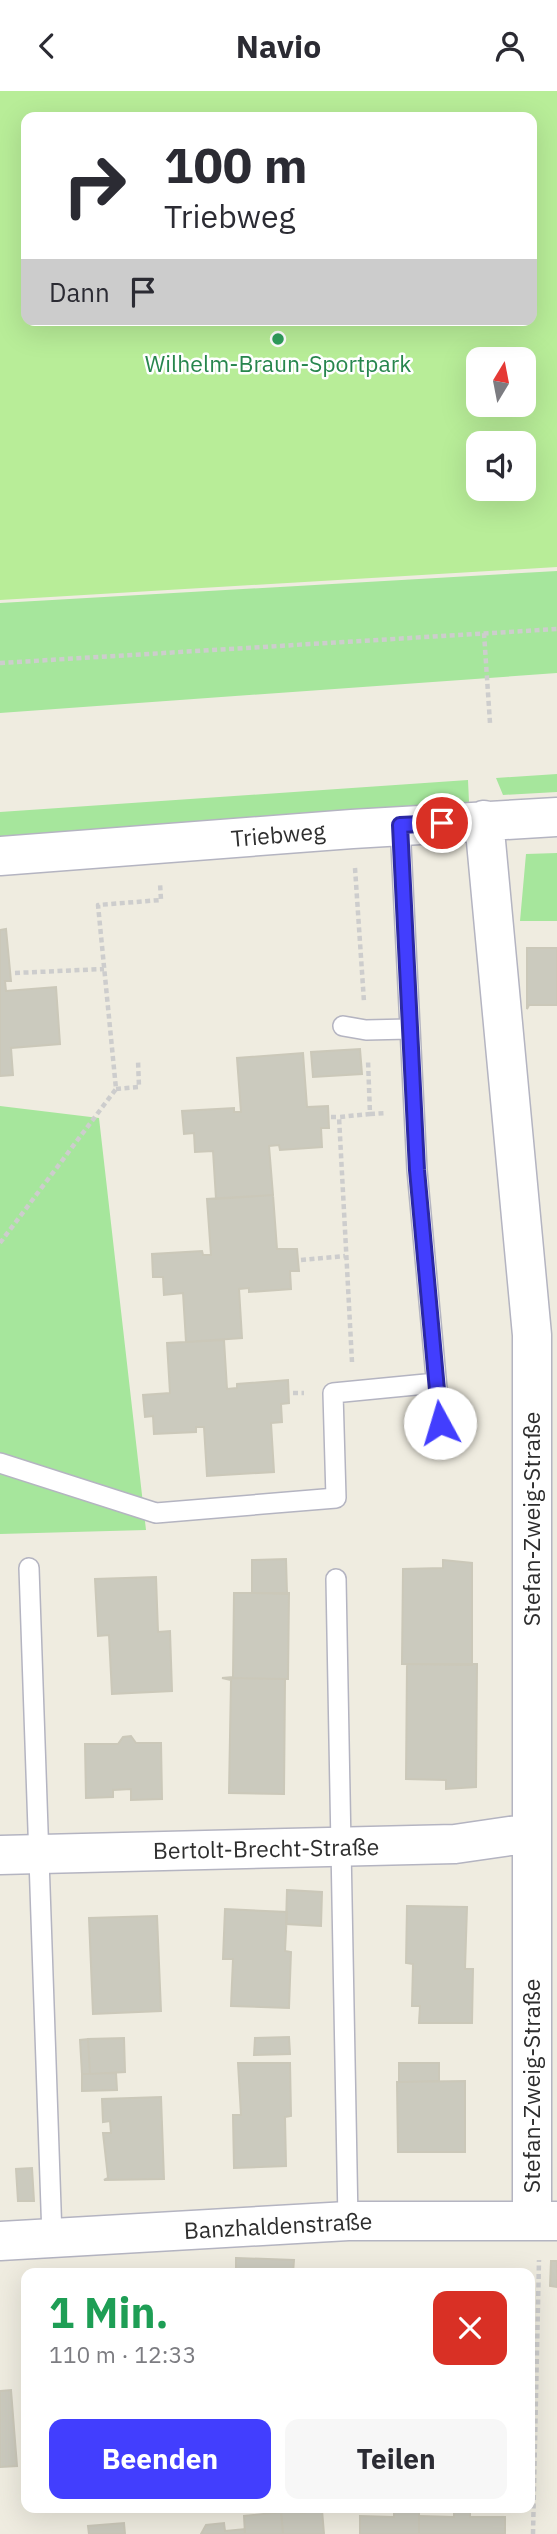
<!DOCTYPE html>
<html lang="de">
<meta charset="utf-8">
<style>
:root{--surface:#fff;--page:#f7f7f7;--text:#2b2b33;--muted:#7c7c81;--accent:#423efe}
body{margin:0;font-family:"IBM Plex Sans",sans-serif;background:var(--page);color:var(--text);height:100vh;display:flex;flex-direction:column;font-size:26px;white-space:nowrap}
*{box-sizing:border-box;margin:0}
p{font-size:23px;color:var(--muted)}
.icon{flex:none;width:38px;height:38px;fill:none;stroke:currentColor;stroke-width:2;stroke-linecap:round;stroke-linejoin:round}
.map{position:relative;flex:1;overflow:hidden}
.drawer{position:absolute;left:21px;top:2177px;width:514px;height:245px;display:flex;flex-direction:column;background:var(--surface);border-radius:14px;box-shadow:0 7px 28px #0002}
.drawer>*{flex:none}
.top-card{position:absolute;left:21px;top:21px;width:516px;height:214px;border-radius:14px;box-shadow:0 7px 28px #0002;background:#fff;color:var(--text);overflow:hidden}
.needle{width:46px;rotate:10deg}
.buttons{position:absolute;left:466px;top:256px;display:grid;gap:14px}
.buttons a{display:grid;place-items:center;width:70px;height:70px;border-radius:14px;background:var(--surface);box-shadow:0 7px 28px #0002;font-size:35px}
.pin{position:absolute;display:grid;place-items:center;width:60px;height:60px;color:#fff;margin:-30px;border:4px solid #fff;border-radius:50%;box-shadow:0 2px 7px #0007}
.me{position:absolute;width:77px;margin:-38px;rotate:354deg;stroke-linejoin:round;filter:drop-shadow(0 0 5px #0008)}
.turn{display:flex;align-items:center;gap:24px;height:147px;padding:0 28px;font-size:32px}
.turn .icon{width:91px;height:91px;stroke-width:2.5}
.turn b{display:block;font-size:49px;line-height:60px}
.then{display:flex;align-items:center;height:66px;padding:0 28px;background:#0003;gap:14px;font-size:26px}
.round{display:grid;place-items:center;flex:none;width:74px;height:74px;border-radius:14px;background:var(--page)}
.summary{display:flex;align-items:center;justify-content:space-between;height:119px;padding:0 28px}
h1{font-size:42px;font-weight:700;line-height:52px;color:#1e9e55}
.action{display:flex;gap:14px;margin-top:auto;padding:14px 28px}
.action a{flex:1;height:80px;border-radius:14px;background:var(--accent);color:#fff;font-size:28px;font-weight:700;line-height:80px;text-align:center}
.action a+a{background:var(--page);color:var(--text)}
header{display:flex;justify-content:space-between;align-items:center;height:91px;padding:0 28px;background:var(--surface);font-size:32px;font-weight:700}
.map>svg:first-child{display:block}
.green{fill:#a6e69c}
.pitch{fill:#b8ed98;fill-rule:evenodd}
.building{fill:#cbcabe;stroke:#cbc8b9;stroke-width:2}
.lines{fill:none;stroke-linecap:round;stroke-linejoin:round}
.lane-casing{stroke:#b4b4c1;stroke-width:22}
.street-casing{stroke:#b4b4c1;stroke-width:41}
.path{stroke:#cdcdcd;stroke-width:4.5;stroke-dasharray:5 3.5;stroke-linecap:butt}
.lane{stroke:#fff;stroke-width:19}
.street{stroke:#fff;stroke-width:38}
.route-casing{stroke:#2b28a5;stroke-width:18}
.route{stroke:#423efe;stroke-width:12}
.leisure-dot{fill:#2e9e5b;stroke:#fff;stroke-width:2.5}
.labels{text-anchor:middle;stroke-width:5;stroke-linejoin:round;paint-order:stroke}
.leisure-label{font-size:23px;fill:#27864d;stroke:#fff}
.street-label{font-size:23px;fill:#2e2e2e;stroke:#fff}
</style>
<header><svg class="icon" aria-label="back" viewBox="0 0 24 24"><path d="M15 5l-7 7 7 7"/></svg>Navio<svg class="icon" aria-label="person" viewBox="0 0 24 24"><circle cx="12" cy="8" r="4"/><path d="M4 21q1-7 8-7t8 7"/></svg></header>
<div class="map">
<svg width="557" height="2443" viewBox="0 0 557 2443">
<rect width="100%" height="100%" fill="#efece0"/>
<path class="green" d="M557 480V582L0 622V512Z
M557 683V701L503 704 496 687Z
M468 689 469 711 0 748V721Z
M557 762V830H520L526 763Z
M0 1015 99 1027 146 1439 0 1443Z"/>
<path class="pitch" d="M0 0H557V476L0 509ZM26 26H532V229H26ZM478 268H523V313H478ZM478 352H523V397H478Z"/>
<path class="building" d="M6 838 11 890H5L6 900 56 896 60 953 11 957 13 984 0 985V839Z
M527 857H557V914H529L527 918Z
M360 958 362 983 313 986 311 961Z
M303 962 307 1016 328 1015 329 1037H321L322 1056 280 1059 279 1054 269 1055 273 1104 216 1108 213 1060 195 1061 194 1042 184 1043 182 1020 234 1017V1021H241L237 967Z
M273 1104 277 1158H297L299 1180H290L291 1198 249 1201V1197L239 1198 242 1247 186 1251 183 1202 164 1204 163 1186H153L152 1163 202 1160 203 1164H211L207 1108Z
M224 1249 227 1298 237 1297V1293L288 1289 289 1312 281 1313 282 1331 271 1332 274 1381 207 1385 204 1336H196V1341L154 1343 153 1325 145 1326 143 1304 170 1302 167 1252Z
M286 1468 287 1503 252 1502V1469Z
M443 1469 472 1472V1574L402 1573 403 1478 443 1477Z
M156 1486 158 1541 170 1540 172 1600 112 1603 109 1544 98 1545 95 1488Z
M234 1502H289L288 1588 222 1587 233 1586Z
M407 1573H477L476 1696 446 1698V1689L406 1688Z
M222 1587 285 1588 284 1703 229 1702 231 1589Z
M131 1645 136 1652H161L162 1708 131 1709V1698L113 1699V1706L86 1707 85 1653H118L123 1646Z
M287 1799 322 1801 321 1835 286 1833Z
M407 1815 467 1816 465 1878H473L472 1932H419L420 1915H412L413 1873 406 1872Z
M225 1818 287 1821 285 1860 291 1861 289 1917 231 1915 233 1868H223Z
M157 1825 161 1920 93 1923 89 1827Z
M289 1946 290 1963 254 1964 255 1947Z
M124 1947 125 1981 90 1983 88 1948Z
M88 1948 90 1983H82L80 1949Z
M238 1972H290L291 2025 285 2026 286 2075 234 2077 233 2024H241Z
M399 1972H439V1990L399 1991Z
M116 1982 117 1999 82 2000V1983Z
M465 1990V2061H398L397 1991Z
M161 2006 164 2088 104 2089 108 2087 103 2042H111L110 2030 103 2031 102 2008Z
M32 2077 34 2110H18L16 2078Z
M236 2167 294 2169 293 2182H236Z
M551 2170H557V2196L550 2195Z
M11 2299 17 2375 0 2376V2300Z
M281 2417H301V2422L322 2419 324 2443H283Z
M394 2418H419V2443H360V2425L394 2426Z
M454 2420H470V2426H505V2443H419V2425L454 2426Z
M281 2421 283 2443H245L244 2425Z
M124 2432 125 2443H89L88 2435Z
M224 2432 225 2440 245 2438V2443H201L206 2434Z"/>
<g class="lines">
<g class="lane-casing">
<path id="lane" d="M400 734 417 1079 442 1352
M343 935 366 939 409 938
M0 1372 156 1422 336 1407 333 1302 436 1292
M29 1477 52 2146
M336 1488 348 2130"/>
</g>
<g class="street-casing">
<path id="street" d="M484 729 532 1244V2129
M0 765 352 738 557 726
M0 1764 455 1753 531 1742
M0 2150 348 2130H557"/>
</g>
<path class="path" d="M484 542 490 632
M0 572 557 538
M355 777 364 911
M15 882 104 878
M116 998 139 996 138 969
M370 1023 387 1022
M331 1026H339
M0 1152 116 998 98 814 161 809 160 792
M301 1169 345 1165
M352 1271 339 1026 370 1023 368 969
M293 1302H304
M533 2443 539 2169"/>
<use href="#lane" class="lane"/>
<use href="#street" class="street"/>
</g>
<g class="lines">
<g class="route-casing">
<path id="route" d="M440 1332 417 1079 400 734 442 732"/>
</g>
<use href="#route" class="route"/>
</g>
<circle class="leisure-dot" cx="278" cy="248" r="7"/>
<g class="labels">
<g class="leisure-label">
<text x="278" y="281">Wilhelm-Braun-Sportpark</text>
</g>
<g class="street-label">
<text transform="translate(278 744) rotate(-5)" y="8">Triebweg</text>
<text transform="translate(532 1428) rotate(-90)" y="8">Stefan-Zweig-Straße</text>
<text transform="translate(266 1758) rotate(-1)" y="8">Bertolt-Brecht-Straße</text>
<text transform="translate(532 1995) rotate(-90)" y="8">Stefan-Zweig-Straße</text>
<text transform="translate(278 2135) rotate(-3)" y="8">Banzhaldenstraße</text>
</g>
</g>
</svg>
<div class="buttons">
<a><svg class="needle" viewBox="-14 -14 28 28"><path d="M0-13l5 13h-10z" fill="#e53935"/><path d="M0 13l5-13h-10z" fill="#7c7c81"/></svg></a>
<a><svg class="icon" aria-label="sound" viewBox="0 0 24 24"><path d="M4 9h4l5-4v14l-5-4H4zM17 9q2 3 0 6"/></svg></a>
</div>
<div class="pin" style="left:442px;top:732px;background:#d93025"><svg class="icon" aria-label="arrive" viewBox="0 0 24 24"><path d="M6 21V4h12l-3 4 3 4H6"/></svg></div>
<svg class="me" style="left:440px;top:1332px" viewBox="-20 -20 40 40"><circle r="19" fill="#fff"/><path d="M0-13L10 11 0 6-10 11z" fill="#423efe"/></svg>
<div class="top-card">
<div class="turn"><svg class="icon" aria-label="right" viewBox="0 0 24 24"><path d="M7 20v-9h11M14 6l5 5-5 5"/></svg><div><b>100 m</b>Triebweg</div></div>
<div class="then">Dann<svg class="icon" aria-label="arrive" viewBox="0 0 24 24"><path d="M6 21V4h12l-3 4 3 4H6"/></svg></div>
</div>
<section class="drawer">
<div class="summary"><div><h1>1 Min.</h1><p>110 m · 12:33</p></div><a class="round" style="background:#d93025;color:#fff"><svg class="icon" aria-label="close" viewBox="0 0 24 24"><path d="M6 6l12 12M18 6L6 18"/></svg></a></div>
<div class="action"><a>Beenden</a><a>Teilen</a></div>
</section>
</div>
